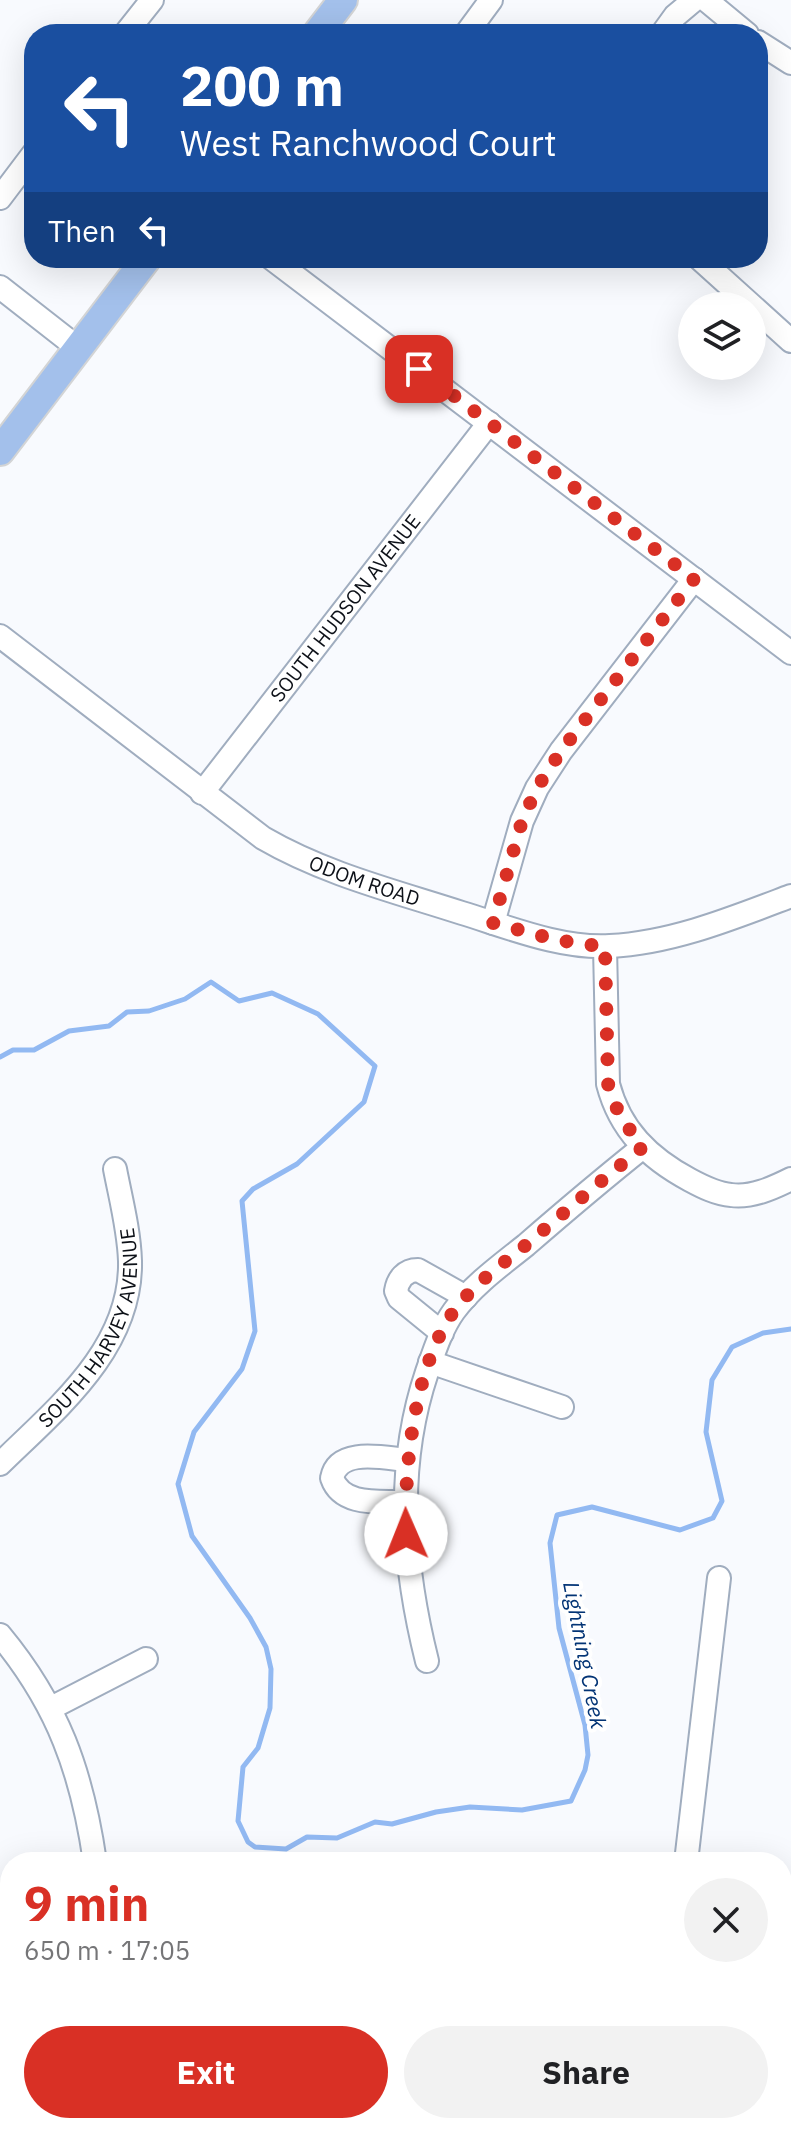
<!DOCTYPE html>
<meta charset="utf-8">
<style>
:root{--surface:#fff;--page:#f2f2f2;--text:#202124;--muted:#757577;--accent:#d93025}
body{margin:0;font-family:"IBM Plex Sans",sans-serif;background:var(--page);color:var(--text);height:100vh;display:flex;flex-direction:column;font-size:30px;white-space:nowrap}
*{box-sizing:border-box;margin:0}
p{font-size:26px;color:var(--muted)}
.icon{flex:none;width:44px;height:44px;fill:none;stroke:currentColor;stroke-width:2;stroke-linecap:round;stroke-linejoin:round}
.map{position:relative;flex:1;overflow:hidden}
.panel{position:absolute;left:0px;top:1852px;width:792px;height:282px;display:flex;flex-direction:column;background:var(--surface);border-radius:32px 32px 0 0;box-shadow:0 8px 32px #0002}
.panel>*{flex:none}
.top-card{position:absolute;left:24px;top:24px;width:744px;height:244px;border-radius:32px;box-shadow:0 8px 32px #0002;background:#1a4fa0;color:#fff;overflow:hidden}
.controls{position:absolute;left:678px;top:292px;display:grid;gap:16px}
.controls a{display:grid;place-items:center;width:88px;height:88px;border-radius:50%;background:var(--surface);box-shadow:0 8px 32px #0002;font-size:40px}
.pin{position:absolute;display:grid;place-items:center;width:68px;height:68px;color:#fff;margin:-34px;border-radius:16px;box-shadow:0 4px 12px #0006}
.me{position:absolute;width:88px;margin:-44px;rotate:359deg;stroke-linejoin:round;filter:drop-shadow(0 0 6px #0008)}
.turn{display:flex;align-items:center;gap:28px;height:168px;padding:0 24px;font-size:36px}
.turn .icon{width:104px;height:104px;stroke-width:2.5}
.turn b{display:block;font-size:56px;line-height:68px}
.then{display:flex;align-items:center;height:76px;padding:0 24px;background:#0003;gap:16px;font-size:30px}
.round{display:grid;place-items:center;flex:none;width:84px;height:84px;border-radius:42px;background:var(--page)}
.head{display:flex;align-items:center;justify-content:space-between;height:136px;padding:0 24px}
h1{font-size:48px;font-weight:800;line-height:60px;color:var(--accent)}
.cta{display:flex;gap:16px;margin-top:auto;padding:16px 24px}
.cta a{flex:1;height:92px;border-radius:48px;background:var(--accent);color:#fff;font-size:32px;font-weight:800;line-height:92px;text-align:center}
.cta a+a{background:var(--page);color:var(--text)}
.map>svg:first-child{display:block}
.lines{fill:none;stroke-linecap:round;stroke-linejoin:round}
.stream{stroke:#92b9f2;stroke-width:5}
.minor-casing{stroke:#a0adbf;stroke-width:26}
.major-casing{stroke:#d3d4d5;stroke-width:32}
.minor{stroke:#fff;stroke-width:22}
.major{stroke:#a3c0eb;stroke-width:28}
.route{stroke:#d93025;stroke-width:14;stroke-dasharray:0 25.2}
.labels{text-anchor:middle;stroke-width:8;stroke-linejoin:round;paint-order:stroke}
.street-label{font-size:20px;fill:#0d1118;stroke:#fff}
.water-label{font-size:22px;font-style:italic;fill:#033475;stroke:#fff}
</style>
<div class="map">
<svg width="791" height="2133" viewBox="0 0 791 2133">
<rect width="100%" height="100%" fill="#f8fafe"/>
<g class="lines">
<path class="stream" d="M0 1057 13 1050H34L69 1031 109 1026 127 1012 149 1011 185 999 211 982 239 1001 272 993 318 1014 375 1066 364 1102 297 1164 253 1189 242 1201 255 1331 242 1369 194 1432 178 1484 192 1536 250 1618 266 1647 271 1669 270 1708 258 1748 243 1767 238 1821 248 1842 255 1847 286 1849 307 1837 337 1838 375 1822 392 1824 436 1812 470 1807 522 1810 571 1801 585 1770 588 1755 585 1725 559 1628 550 1543 557 1515 592 1507 680 1530 713 1518 722 1501 706 1432 712 1380 732 1347 763 1333 791 1329"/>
<g class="minor-casing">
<g id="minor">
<path d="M706 0 747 34"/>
<path d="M125 34 152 0"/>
<path d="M466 34 491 0"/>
<path d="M662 34 675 16 694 0"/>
<path d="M758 42 791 63"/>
<path d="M0 198 34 153"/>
<path d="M271 258 791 653"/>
<path d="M699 258 791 341"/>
<path d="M0 287 78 348"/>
<path id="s1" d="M0 636 263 838C325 874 394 891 462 913 508 927 561 949 610 946 672 943 733 918 791 896"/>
<path id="s2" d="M202 793 489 423"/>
<path d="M493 923 522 821 537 788 561 751 694 579"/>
<path d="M605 947 608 1084C620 1130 649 1158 690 1180 703 1187 717 1194 731 1195 751 1198 773 1188 791 1179"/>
<path d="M442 1333 399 1298 396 1291C398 1279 405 1270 418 1270L466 1297"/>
<path d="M430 1362 562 1407"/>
<path id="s3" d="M0 1464C56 1409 132 1349 130 1261 129 1230 121 1200 115 1169"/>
<path d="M405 1502C380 1501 342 1507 332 1478 338 1447 384 1458 407 1460"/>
<path d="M0 1635C58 1705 82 1772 95 1862"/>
<path d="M427 1661C403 1565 395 1467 427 1372 434 1352 441 1329 454 1311 473 1285 501 1265 526 1245 564 1212 603 1179 643 1147"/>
<path d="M51 1708 146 1659"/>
<path d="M686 1862 719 1578"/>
<path d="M782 1911 791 1918"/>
<path d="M323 2124 324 2133"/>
<path d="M646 2124 660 2133"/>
<path d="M51 2133 53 2124"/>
</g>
</g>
<g class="major-casing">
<path id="major" d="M317 34 343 0
M0 451 147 258"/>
</g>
<use href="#minor" class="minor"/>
<use href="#major" class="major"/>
</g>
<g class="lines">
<path class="route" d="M406 1534C404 1467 414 1367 454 1311 473 1285 501 1265 526 1245 565 1212 603 1179 643 1147L620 1117 608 1084 605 947 557 940 493 923 522 821 537 788 561 751 694 579 419 369"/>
</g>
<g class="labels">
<g class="street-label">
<text dy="7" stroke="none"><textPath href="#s2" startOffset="234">SOUTH HUDSON AVENUE</textPath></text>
<text dy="7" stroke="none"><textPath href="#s1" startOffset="442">ODOM ROAD</textPath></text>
<text dy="7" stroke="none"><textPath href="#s3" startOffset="170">SOUTH HARVEY AVENUE</textPath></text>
</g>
<g class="water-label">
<text transform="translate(585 1655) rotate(79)" y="8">Lightning Creek</text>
</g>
</g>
</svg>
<div class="controls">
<a><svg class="icon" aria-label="layers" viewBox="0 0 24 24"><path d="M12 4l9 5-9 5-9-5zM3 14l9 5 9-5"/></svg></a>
</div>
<div class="pin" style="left:419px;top:369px;background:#d93025"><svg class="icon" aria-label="arrive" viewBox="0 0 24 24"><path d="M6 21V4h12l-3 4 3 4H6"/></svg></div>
<svg class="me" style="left:406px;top:1534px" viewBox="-20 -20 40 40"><circle r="19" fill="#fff"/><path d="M0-13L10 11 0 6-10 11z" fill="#d93025"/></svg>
<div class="top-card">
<div class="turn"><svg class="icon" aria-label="left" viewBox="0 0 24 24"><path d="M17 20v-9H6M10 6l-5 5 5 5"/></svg><div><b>200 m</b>West Ranchwood Court</div></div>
<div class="then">Then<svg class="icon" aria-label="left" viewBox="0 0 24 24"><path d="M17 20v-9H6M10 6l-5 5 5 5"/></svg></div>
</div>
<section class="panel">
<div class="head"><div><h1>9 min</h1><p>650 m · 17:05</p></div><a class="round"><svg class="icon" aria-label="close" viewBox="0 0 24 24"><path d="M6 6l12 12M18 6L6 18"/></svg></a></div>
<div class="cta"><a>Exit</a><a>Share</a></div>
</section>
</div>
